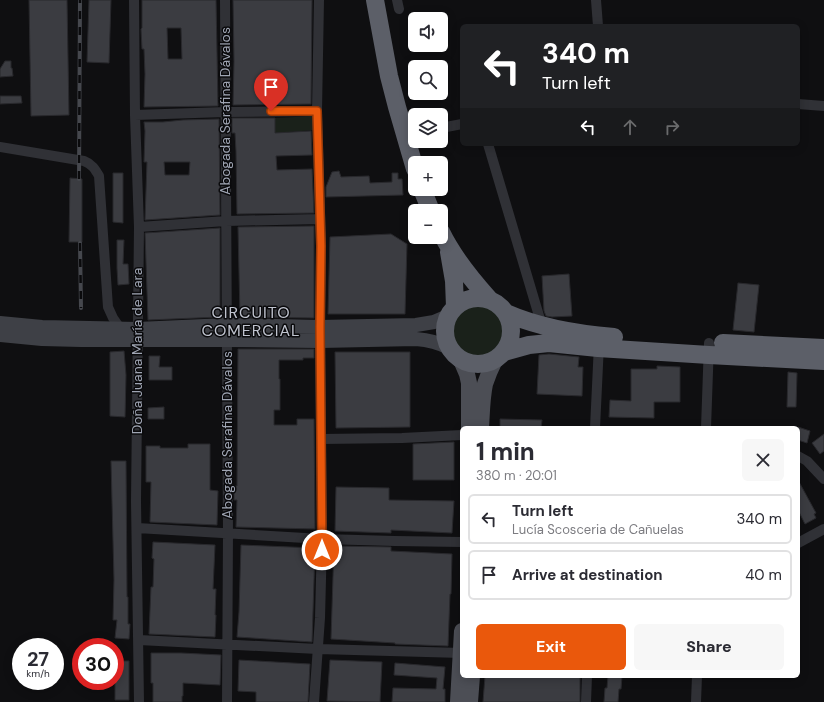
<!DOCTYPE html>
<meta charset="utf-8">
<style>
:root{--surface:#fff;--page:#f7f7f7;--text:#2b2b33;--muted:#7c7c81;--line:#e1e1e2;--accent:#ea580c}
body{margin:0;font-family:"DM Sans",sans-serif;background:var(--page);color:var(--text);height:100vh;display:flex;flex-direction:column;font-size:15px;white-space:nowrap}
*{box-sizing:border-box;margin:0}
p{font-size:13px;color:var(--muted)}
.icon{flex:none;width:22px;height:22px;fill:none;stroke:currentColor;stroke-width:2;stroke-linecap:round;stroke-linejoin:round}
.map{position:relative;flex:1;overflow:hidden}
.sheet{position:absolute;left:460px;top:426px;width:340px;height:252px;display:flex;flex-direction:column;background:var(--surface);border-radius:6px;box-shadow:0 2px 10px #0003}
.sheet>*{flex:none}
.guide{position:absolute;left:460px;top:24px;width:340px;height:122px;border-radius:6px;box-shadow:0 2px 10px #0003;background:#202124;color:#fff;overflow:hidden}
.fabs{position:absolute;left:408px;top:12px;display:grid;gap:8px}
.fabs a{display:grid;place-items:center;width:40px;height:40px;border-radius:6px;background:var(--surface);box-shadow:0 2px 10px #0003;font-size:20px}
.speed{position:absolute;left:12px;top:638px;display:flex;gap:8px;font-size:20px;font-weight:700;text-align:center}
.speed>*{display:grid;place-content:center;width:52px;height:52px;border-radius:50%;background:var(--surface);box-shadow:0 2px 10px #0003;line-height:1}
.speed small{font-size:10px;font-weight:400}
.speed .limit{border:6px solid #d22;background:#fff;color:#111}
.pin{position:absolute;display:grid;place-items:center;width:34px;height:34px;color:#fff;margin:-41px -17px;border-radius:50% 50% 50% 0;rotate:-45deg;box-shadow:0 0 4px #0007}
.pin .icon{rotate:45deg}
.me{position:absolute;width:44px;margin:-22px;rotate:0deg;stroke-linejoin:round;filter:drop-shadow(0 0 3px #0008)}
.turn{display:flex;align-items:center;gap:14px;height:84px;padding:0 16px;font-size:18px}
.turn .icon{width:52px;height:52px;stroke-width:2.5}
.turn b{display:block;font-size:28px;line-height:34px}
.lanes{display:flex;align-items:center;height:38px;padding:0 16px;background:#0003;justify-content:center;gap:20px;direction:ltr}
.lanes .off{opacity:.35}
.round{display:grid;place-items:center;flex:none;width:42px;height:42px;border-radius:6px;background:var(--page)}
.overview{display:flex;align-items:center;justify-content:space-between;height:68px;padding:0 16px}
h1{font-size:24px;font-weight:800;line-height:30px}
.action{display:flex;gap:8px;margin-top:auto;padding:8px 16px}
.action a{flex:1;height:46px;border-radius:6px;background:var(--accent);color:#fff;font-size:16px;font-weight:800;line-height:46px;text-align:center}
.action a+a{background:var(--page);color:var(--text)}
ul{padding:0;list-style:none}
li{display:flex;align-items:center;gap:12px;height:50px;margin:0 8px 6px;padding:0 8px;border:2px solid var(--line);border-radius:6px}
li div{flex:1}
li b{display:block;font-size:15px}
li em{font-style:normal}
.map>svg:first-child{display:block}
.green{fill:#1a211a}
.building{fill:#3b3c41;stroke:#29292d;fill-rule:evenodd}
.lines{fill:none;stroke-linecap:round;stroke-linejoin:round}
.street{stroke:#303136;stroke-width:10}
.secondary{stroke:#3e4046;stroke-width:14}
.primary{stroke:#4c4e55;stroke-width:16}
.highway{stroke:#5c5f68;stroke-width:18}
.rail-casing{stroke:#45474d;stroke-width:4}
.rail{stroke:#0a0a0c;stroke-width:2.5;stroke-dasharray:8;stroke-linecap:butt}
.route-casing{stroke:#983908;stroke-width:10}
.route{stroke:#ea580c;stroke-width:7}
.labels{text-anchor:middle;stroke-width:3;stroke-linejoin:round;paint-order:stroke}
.street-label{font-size:14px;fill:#9fa5b3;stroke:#0a0a0c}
.quarter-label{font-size:16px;letter-spacing:1px;fill:#c0c4cf;stroke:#0a0a0c}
</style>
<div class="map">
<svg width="824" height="702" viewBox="0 0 824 702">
<rect width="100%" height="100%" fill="#0f0f11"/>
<path class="green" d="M315 116 316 130 275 133V118Z
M451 333a27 27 0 1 1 54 0a27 27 0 1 1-54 0Z"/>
<path class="building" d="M29 0H67L69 115 31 116Z
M89 0H111L109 63 87 62Z
M142 0H216L218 106 144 107 145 74 144 49H142L141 29 142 28ZM167 28H181L182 59H168Z
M233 0H312L311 104 233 105 234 62Z
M5 61H11V68H12L13 76 0 77V69Z
M0 96H21L22 103 0 104Z
M232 118H275V133L311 131 312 155 276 156 277 170 312 169 314 213 237 214 236 151 235 133H232Z
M219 119 220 215 145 220 147 162H144L145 131 144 122H163L183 120ZM164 162H190L189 175H165Z
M339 171 341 177 369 176 370 183 392 182V173H398V179H402L403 195 326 197V187L332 172Z
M113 173H123V223L113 222Z
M70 178 82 179V242H69Z
M314 226V318L240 317 238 227Z
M220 228V317L148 320 145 233Z
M391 234 407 244 405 314H328L330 237Z
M117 240H124L123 264H128L129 284 118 285 117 268Z
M569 274 572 316 552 317 546 316 544 311 542 276Z
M738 283 759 285 754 332 733 330Z
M238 349H314V358H303V360H279V379H280V410H274V425H297V419H314L315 529 236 527 237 500H234V486H237Z
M124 351 126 375 125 417 110 416V352Z
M335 352H410V427L336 428Z
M549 354 579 357 578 367H583L582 396 537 394 539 355Z
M149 356H160L159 367H172V380H149Z
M657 366 680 367V402H654V418L609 417 610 400 631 401V369H657Z
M788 372 797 373 796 407H787Z
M164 407V419H148V408Z
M500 419 542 420 541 428H500Z
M798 427 810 431 807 443 798 440Z
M824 434V451L820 454 812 443Z
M454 442V480H413V444Z
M188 444H210V490L218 491 217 525 150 522 151 482H146V446H160V448H188Z
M111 461H126L127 597H128V624H130L129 639 115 638 117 620H113L114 580Z
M798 480 816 513 814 514 816 518 805 524 798 510Z
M336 487 389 488V500L454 501 452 533 391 530V533L335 531Z
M153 542 215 545 213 589H216L215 615H216L215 637 149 634 151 587H153L154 559 152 558Z
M241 545 315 548 312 642 237 637 239 612Z
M334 546 391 547V551L452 554 451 594H450L448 646 395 644V643L331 639Z
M151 653H181L221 655 220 685 183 683V696H182V702H153V683H151Z
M239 660 310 664 308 702H256V692L238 691Z
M330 660 382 662 380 702 327 701Z
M115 661H129V700H115Z
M395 663 445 667 443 689H445V702H392L393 688 436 689 437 678 394 675Z
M485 676H580V702H483Z
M608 676H622L621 689H619L618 702H604L605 688H607Z"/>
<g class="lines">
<path class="street" d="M134 0 135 115 139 227 136 501 139 702
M225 0 228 533 227 702
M397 0 399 9
M596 0 598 26
M798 104 824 106
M135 115 225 112 317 111
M441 128 462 124
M488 144 542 326
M0 147 84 161C92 164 95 169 99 176L108 307 113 318 120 328
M139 227 226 221 320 219
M595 428 599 344
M706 428 709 343
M321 439 402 438 462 435
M798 456 807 461 824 479
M137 528 322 539 395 541 462 542
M798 543 824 529
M139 640 318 649 462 653
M314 702 320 618 322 539 320 327 321 246 317 111 319 0
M586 702 587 676
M696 702 697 676"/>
<path class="secondary" d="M0 323 42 327 137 329 227 325 320 327 416 325 434 322 448 316
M0 335 42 339 81 340H227L320 341 416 339C429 340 438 342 449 348"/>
<path class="primary" d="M461 360 467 374 469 383V428
M481 428C482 413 482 398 485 384 488 375 491 368 495 360
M458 702 462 631
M470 702 472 676"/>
<path class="highway" d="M375 0 389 76 397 107 415 169
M422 189 431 211
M441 232C453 257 471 279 490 300
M449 252 454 281 455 307
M445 331a33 33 0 1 1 66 0a33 33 0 1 1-66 0Z
M506 313C540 328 577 334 614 337
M723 343 824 348
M504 352 529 345 549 343 598 348 709 355 824 361"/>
<g class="rail-casing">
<path id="rail" d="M79 179 80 0
M80 243 81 308"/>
</g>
<use href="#rail" class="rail"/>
</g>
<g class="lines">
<g class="route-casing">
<path id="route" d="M271 111H317L321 246 320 327 322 550"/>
</g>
<use href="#route" class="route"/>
</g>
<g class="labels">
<g class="street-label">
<text transform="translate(225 111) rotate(-90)" y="5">Abogada Serafina Dávalos</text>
<text transform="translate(137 351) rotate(-90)" y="5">Doña Juana María de Lara</text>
<text transform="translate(227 435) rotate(-90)" y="5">Abogada Serafina Dávalos</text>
</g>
<g class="quarter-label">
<text x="251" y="318">CIRCUITO<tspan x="251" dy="18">COMERCIAL</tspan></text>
</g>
</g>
</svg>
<div class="fabs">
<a><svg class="icon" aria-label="sound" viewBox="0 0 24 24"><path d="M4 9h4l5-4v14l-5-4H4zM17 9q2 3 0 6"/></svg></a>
<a><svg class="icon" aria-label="search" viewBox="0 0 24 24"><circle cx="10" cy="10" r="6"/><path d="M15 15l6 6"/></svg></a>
<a><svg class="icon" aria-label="layers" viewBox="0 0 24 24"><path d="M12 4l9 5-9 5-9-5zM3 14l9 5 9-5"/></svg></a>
<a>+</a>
<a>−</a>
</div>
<div class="speed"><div>27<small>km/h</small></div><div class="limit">30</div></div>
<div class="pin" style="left:271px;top:111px;background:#d93025"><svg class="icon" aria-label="arrive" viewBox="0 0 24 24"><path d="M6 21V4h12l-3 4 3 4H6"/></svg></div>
<svg class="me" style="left:322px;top:550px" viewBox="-20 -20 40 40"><circle r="17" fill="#ea580c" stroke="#fff" stroke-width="3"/><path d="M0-11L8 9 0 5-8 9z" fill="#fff"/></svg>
<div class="guide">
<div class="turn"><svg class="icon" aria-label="left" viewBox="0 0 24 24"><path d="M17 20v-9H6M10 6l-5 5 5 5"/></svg><div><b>340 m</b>Turn left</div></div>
<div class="lanes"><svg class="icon" aria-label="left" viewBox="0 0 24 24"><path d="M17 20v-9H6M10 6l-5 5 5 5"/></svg><svg class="icon off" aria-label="ahead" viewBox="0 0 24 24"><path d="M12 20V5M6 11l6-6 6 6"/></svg><svg class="icon off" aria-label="right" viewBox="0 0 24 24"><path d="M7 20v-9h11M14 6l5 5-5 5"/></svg></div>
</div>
<section class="sheet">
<div class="overview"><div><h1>1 min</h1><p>380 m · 20:01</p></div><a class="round"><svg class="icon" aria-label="close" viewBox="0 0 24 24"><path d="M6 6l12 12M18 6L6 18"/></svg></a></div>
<ul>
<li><svg class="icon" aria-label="left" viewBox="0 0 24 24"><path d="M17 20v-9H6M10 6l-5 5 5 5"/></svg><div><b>Turn left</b><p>Lucía Scosceria de Cañuelas</p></div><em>340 m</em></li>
<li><svg class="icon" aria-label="arrive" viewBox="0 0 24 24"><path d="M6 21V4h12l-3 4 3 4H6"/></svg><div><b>Arrive at destination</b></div><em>40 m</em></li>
</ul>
<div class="action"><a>Exit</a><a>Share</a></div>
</section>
</div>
